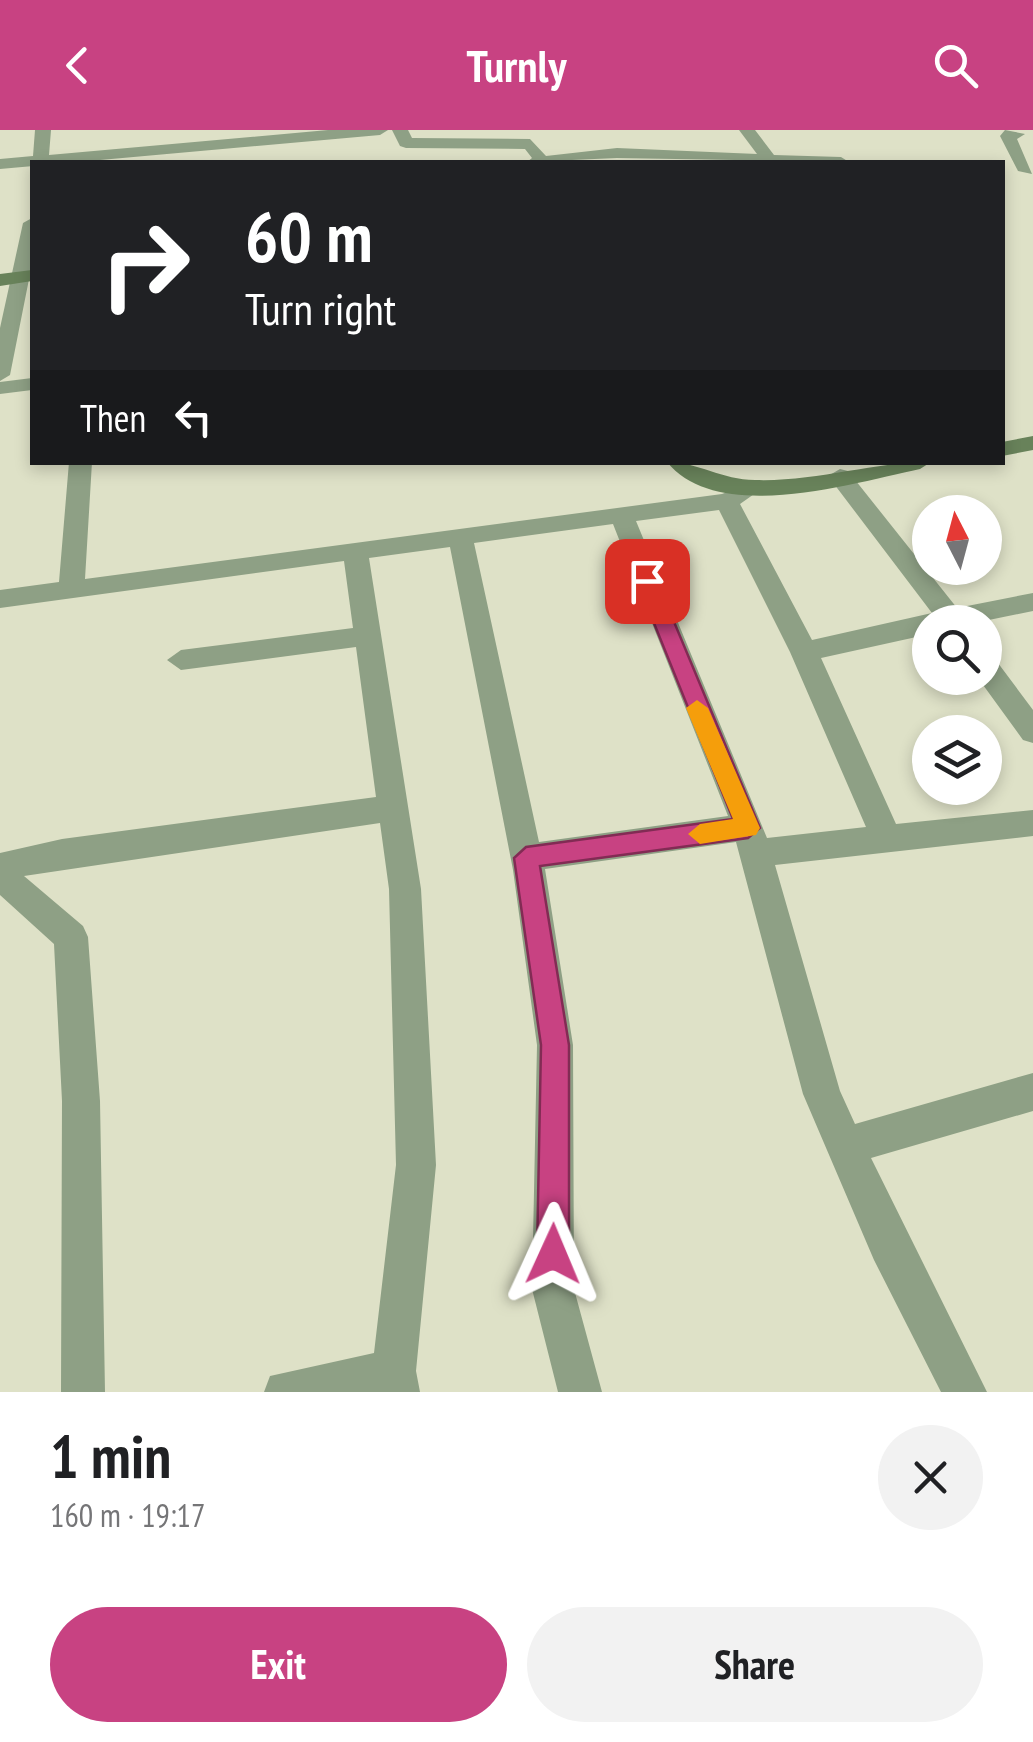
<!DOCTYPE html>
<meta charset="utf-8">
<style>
:root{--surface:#fff;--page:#f2f2f2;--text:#202124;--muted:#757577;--accent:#c84282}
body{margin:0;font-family:"PT Sans Narrow",sans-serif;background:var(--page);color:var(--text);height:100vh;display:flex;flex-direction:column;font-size:38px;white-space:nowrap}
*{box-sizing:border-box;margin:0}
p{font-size:32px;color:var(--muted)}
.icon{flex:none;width:55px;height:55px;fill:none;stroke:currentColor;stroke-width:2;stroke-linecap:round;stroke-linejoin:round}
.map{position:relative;height:1262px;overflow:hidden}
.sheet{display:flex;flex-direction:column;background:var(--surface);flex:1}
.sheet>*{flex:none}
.top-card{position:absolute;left:30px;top:30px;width:975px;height:305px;border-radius:0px;box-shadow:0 5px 15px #0003;background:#202124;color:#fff;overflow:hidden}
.needle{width:65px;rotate:354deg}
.controls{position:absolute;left:912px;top:365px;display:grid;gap:20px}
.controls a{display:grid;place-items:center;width:90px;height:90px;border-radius:50%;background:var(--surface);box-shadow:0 5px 15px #0003;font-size:50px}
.pin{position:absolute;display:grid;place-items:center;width:85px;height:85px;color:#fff;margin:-42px;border-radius:20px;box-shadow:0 5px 15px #0006}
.me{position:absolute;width:110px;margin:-55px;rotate:1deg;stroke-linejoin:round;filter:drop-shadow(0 0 8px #0008)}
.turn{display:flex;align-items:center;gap:35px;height:210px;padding:0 50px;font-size:45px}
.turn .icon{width:130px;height:130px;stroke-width:2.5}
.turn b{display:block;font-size:70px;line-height:85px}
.then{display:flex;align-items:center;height:95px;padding:0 50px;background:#0003;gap:20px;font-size:38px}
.round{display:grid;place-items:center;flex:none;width:105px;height:105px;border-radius:52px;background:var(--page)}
.head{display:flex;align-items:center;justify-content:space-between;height:170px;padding:0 50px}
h1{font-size:60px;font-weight:800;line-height:75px}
.action{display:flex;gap:20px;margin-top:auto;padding:20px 50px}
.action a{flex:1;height:115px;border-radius:60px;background:var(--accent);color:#fff;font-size:40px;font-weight:800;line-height:115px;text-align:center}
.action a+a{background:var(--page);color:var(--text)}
header{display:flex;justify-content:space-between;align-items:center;height:130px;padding:0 50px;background:var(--accent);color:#fff;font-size:45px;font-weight:800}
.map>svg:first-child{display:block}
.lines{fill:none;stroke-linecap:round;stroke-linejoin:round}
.street{fill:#8ea085;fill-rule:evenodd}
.secondary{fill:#68825a;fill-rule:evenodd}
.route{fill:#c84282;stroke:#822b54;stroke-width:2.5}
.slow{fill:#f59e0b}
</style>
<header><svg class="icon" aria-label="back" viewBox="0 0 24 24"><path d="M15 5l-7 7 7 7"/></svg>Turnly<svg class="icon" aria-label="search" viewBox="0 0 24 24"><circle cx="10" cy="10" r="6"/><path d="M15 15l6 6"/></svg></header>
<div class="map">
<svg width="1033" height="1262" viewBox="0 0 1033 1262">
<rect width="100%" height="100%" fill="#dee1c7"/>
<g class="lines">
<path class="street" d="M35 0H51L49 25 328 0H388L380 5 0 39V29L33 26Z
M392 0H408L412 8 530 9 546 26 617 18 757 24 739 0H755L774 25 841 27 849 32 617 28 527 32 532 28 525 19 406 18 400 16Z
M1005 0 1025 4 1017 9 1032 44 1018 41 1000 6Z
M32 88V134L10 245 0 251V198L23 93Z
M32 248V260L0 264V252Z
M69 332H92L85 449 722 364 745 355 757 362 740 374 812 510 932 483 828 346 840 339 848 341 957 478 1033 463V481L979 492H930V504L821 528 896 694 1033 680V706L775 735 840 961 855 994 1033 943V981L871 1028 987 1262H941L874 1130 803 964 736 712 545 739 573 915 574 1159 602 1262H558L532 1159 537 915 513 740 450 417 369 428 421 759 436 1035 416 1241 420 1262H264L270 1246 374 1223 396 1035 389 759 380 693 24 746 83 796 88 807 100 971 105 1262H61L62 971 54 814 0 765V723L62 709 376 667 356 517 181 540 167 530 181 520 353 498 344 431 0 478V460L59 452ZM719 380 790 522 866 697 767 708 636 391ZM613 394 728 686 539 712 474 413Z
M985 526 995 529 1033 580V613L1023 610 978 548H985Z"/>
<path class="secondary" d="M32 140V151L0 156V144Z
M1033 306V320L1002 326V312Z
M667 332C698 332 722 350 755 350 815 352 872 332 931 332L920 339C853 353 718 395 667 332Z"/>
</g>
<path class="route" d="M647 445 657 451 760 698 748 708 540 736 569 915V1124L564 1135 553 1140 542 1135 537 1124 541 915 514 728 526 717 733 689 637 451Z"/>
<path class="slow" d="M697 570 708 578 760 698 756 705 700 714 688 704 700 694 733 689 686 578Z"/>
</svg>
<div class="controls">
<a><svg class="needle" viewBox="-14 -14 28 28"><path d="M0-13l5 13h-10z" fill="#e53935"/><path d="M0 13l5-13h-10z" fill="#757577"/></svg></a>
<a><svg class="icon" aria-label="search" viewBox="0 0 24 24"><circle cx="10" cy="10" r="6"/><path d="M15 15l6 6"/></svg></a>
<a><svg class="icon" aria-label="layers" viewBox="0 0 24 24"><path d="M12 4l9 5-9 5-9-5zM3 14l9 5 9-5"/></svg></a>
</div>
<div class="pin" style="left:647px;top:451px;background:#d93025"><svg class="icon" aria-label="arrive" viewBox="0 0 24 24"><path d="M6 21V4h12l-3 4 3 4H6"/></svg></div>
<svg class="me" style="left:553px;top:1124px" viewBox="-20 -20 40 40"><path d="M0-17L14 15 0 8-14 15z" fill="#c84282" stroke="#fff" stroke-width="4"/></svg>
<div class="top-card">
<div class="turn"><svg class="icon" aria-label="right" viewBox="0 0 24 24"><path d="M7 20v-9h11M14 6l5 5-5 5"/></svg><div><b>60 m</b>Turn right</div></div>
<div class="then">Then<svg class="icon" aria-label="left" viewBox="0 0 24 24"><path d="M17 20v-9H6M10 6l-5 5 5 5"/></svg></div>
</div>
</div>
<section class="sheet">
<div class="head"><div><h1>1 min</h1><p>160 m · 19:17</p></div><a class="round"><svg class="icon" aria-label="close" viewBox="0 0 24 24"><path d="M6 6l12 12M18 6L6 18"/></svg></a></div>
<div class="action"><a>Exit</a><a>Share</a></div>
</section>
